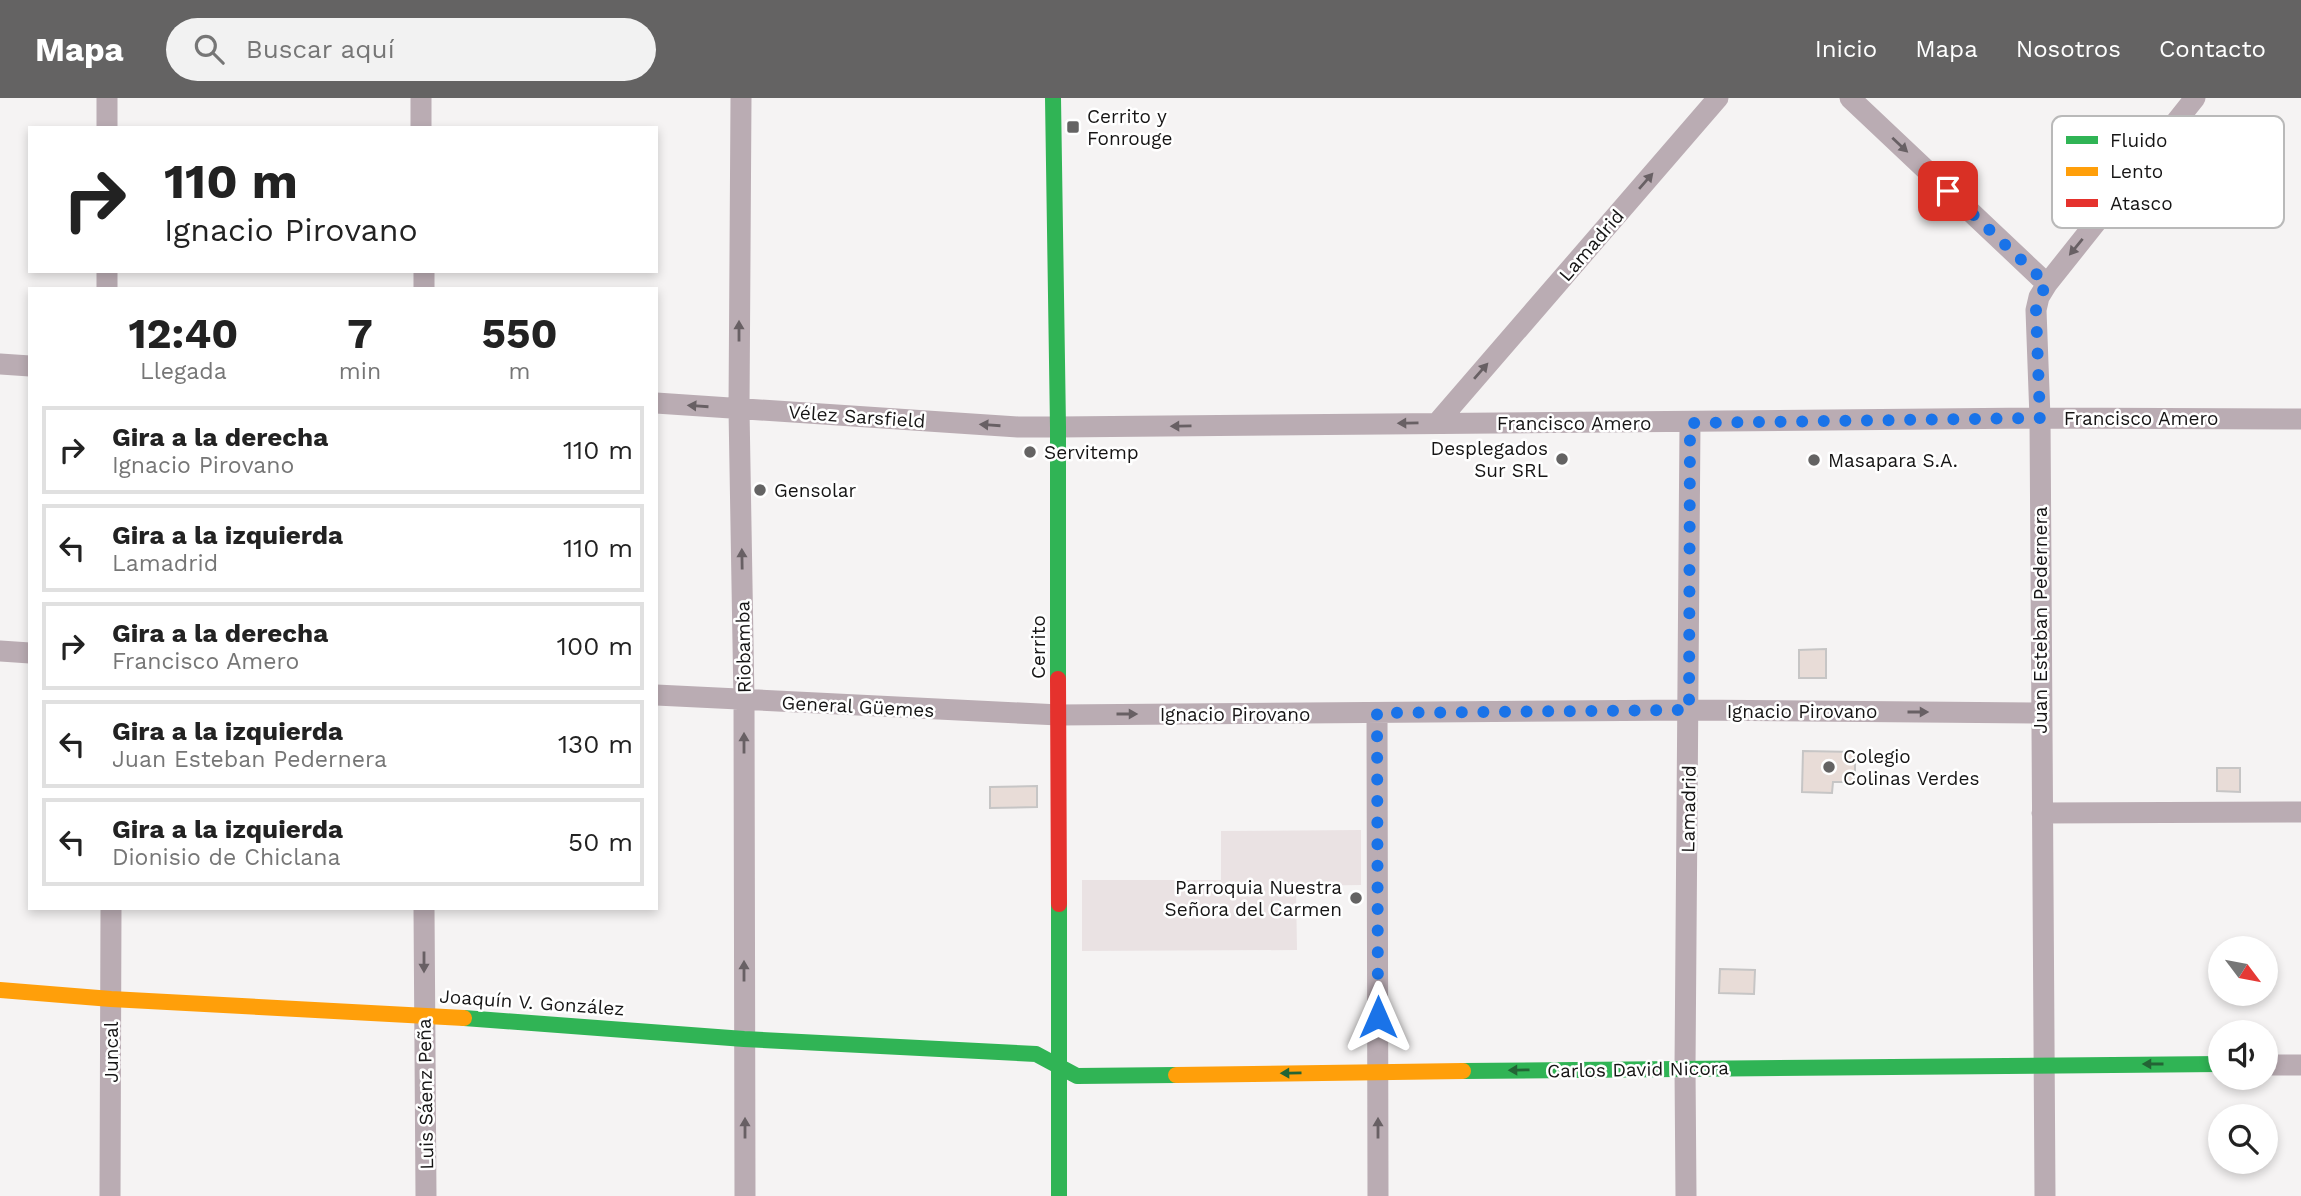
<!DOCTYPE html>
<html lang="es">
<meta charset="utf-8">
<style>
:root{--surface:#fff;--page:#f2f2f2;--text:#222;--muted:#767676;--line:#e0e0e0;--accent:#646363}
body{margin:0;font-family:"Work Sans",sans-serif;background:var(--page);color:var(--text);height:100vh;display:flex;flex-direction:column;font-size:26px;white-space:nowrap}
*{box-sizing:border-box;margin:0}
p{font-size:23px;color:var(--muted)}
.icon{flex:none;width:38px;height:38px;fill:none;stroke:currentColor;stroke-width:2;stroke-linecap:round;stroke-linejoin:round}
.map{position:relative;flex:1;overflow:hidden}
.side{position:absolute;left:28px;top:189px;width:630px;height:623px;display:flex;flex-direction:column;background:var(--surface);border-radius:0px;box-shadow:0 4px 10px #0003}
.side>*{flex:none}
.hud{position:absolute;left:28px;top:28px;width:630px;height:147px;border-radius:0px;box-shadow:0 4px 10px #0003;background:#fff;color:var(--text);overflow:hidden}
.needle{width:46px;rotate:122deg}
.controls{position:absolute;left:2208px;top:838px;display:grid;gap:14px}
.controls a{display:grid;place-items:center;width:70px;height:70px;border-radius:50%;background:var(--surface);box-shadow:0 4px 10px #0003;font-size:35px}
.pin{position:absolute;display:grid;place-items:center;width:60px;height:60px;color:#fff;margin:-30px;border-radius:14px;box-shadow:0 4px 10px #0006}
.me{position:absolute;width:77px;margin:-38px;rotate:0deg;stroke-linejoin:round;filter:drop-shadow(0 0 5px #0008)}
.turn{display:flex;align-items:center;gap:24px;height:147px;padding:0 21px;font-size:32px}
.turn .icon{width:91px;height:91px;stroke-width:2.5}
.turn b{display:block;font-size:49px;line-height:60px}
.eta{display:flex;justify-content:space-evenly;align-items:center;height:119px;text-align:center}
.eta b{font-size:42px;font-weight:700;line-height:49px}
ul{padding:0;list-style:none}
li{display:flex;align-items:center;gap:21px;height:88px;margin:0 14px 10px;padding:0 7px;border:4px solid var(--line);border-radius:0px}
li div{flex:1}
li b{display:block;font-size:26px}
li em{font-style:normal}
header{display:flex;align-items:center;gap:42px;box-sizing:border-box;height:98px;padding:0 35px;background:var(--accent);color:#fff}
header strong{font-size:33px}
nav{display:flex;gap:38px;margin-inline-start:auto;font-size:24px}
.search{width:490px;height:63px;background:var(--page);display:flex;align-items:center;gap:18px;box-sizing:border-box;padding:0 24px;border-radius:38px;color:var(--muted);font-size:26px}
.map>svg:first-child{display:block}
.built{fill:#eae2e3}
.building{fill:#e8dcd7;stroke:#c6c5c5;stroke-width:2}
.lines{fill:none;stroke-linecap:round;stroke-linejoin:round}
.street{stroke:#baacb3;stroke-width:21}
.fast{stroke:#30b455;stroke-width:16}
.slow{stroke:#ff9f0a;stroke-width:16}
.jam{stroke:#e5322d;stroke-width:16}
.oneway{fill:#686064}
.oneway2{fill:#236435}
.route{stroke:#1a73e8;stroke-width:12;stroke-dasharray:0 21.6}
.poi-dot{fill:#646363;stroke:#fff;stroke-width:2.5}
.labels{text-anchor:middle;stroke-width:5;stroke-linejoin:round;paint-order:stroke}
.poi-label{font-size:19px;fill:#161515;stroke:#fff;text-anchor:start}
.street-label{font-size:19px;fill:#161515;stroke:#fff}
.key{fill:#fff;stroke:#b9b9b9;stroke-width:2}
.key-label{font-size:19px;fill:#161515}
</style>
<header>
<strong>Mapa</strong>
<div class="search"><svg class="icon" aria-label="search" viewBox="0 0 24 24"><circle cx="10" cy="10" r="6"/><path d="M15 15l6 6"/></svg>Buscar aquí</div>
<nav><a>Inicio</a><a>Mapa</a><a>Nosotros</a><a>Contacto</a></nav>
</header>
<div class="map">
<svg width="2301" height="1098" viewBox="0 0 2301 1098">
<rect width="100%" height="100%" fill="#f5f3f3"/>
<path class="built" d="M1361 732V787L1296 788 1297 852 1082 853V782H1221V733Z"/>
<path class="building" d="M1826 551V580H1799V552Z
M1803 653 1855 654V684H1833L1832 695 1802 694Z
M2217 670H2240V694L2217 693Z
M1037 688V709L990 710V689Z
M1720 871 1755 872 1754 896 1719 895Z"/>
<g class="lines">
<path class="street" d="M107 0V30
M421 0V30
M741 0 739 311 744 603 745 1098
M1850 0 2047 186
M107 173V191
M424 173V191
M0 266 30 268
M656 305 1018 329H1058L2040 320 2301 321
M1437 325 1718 0
M0 553 30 555
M656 597 1059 617 1689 612 2040 615
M1377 615 1378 1098
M2042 715 2301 714
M424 810 426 1098
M2266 967H2301
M110 1098 111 810
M1686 1098 1685 970 1690 325
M2045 1098 2040 320 2036 212 2039 199 2047 186 2195 0"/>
<path class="fast" d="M1053 0 1058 329V581
M1059 806V1098
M464 920 744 941 1036 956 1077 978 1176 977
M1463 973 2221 966"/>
<path class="slow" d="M0 892 111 901 464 920
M1176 977 1463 973"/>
<path class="jam" d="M1058 581 1059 806"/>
</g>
<defs><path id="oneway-solid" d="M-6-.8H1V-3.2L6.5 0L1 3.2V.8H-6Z" transform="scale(1.75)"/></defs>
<g class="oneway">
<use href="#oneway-solid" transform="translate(1900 47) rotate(43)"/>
<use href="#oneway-solid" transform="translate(1646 83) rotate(-49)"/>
<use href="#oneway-solid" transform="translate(2076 149) rotate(129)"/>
<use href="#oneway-solid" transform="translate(739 233) rotate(-90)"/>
<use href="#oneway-solid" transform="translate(1481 273) rotate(-49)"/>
<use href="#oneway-solid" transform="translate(698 308) rotate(-176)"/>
<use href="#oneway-solid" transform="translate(1408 325) rotate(179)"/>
<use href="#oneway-solid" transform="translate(990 327) rotate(-176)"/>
<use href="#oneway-solid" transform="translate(1181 328) rotate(179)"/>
<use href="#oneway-solid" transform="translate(742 461) rotate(-91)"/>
<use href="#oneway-solid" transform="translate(1918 614)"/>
<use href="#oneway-solid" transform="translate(1127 616)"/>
<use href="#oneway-solid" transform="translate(744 645) rotate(-90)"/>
<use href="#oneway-solid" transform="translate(424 864) rotate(90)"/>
<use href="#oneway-solid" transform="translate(744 873) rotate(-90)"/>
<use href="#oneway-solid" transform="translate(745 1030) rotate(-90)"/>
<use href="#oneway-solid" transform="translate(1378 1030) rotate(-90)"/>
</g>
<g class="oneway2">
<use href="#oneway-solid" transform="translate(2153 966) rotate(-180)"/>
<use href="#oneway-solid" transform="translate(1519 972) rotate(179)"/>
<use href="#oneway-solid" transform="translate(1291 975) rotate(179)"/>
</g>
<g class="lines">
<path class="route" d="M1378 919 1377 615 1689 612 1690 325 2040 320 2036 212 2039 199 2047 186 1948 93"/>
</g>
<g class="poi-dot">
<rect x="1066" y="22" width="14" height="14" rx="3.5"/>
<circle cx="1030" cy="354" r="7"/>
<circle cx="1562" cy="361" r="7"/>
<circle cx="1814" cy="362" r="7"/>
<circle cx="760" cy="392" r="7"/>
<circle cx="1829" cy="669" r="7"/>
<circle cx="1356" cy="800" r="7"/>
</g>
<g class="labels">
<g class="poi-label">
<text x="1087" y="25">Cerrito y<tspan x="1087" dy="22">Fonrouge</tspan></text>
<text x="1548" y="357" text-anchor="end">Desplegados<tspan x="1548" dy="22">Sur SRL</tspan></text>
<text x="1044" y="361">Servitemp</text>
<text x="1828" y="369">Masapara S.A.</text>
<text x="774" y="399">Gensolar</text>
<text x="1843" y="665">Colegio<tspan x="1843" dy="22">Colinas Verdes</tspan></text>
<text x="1342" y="796" text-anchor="end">Parroquia Nuestra<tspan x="1342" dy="22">Señora del Carmen</tspan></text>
</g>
<g class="street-label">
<text transform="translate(1591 147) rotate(-49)" y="7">Lamadrid</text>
<text transform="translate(857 318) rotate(4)" y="7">Vélez Sarsfield</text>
<text x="2141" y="327">Francisco Amero</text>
<text x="1574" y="332">Francisco Amero</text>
<text transform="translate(2040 522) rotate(-90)" y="7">Juan Esteban Pedernera</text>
<text transform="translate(743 549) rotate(-91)" y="7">Riobamba</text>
<text transform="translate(1038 549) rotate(-90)" y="7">Cerrito</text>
<text transform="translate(858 608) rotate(3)" y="7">General Güemes</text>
<text x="1802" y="620">Ignacio Pirovano</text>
<text x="1235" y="623">Ignacio Pirovano</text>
<text transform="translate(1688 711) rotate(-89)" y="7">Lamadrid</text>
<text transform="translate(532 904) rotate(4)" y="7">Joaquín V. González</text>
<text transform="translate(111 954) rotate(-90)" y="7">Juncal</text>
<text transform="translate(1638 971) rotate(-1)" y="7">Carlos David Nicora</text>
<text transform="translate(425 996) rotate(-91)" y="7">Luis Sáenz Peña</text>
</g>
</g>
<rect x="2052" y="18" width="232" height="112" rx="10" class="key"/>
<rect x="2066" y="38" width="32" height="8" fill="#30b455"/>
<rect x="2066" y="69" width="32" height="9" fill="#ff9f0a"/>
<rect x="2066" y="101" width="32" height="8" fill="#e5322d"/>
<g class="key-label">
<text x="2110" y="49">Fluido</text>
<text x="2110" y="80">Lento</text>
<text x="2110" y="112">Atasco</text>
</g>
</svg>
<div class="controls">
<a><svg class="needle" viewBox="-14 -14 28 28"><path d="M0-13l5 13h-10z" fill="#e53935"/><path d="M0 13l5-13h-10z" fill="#767676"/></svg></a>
<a><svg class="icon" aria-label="sound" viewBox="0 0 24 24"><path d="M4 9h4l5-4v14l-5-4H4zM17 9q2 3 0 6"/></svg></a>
<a><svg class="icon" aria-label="search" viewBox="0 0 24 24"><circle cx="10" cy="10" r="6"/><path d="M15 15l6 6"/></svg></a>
</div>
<div class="pin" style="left:1948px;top:93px;background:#d93025"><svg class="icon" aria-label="arrive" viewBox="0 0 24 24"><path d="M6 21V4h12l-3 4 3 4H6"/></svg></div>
<svg class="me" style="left:1378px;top:919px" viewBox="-20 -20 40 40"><path d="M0-17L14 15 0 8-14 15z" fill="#1a73e8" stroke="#fff" stroke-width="4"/></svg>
<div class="hud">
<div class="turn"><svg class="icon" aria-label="right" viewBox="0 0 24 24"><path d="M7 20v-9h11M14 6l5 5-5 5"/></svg><div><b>110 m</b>Ignacio Pirovano</div></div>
</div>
<section class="side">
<div class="eta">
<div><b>12:40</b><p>Llegada</p></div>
<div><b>7</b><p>min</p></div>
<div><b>550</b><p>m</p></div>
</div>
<ul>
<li><svg class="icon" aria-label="right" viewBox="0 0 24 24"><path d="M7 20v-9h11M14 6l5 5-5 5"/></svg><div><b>Gira a la derecha</b><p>Ignacio Pirovano</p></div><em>110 m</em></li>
<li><svg class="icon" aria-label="left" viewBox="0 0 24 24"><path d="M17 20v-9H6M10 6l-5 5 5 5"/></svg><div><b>Gira a la izquierda</b><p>Lamadrid</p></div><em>110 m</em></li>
<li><svg class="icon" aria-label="right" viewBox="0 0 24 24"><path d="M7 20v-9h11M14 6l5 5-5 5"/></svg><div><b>Gira a la derecha</b><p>Francisco Amero</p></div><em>100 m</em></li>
<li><svg class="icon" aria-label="left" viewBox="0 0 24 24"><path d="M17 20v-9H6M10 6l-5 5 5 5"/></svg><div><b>Gira a la izquierda</b><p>Juan Esteban Pedernera</p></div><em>130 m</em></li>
<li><svg class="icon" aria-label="left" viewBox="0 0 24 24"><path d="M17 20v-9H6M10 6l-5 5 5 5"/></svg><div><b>Gira a la izquierda</b><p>Dionisio de Chiclana</p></div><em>50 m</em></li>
</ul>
</section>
</div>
